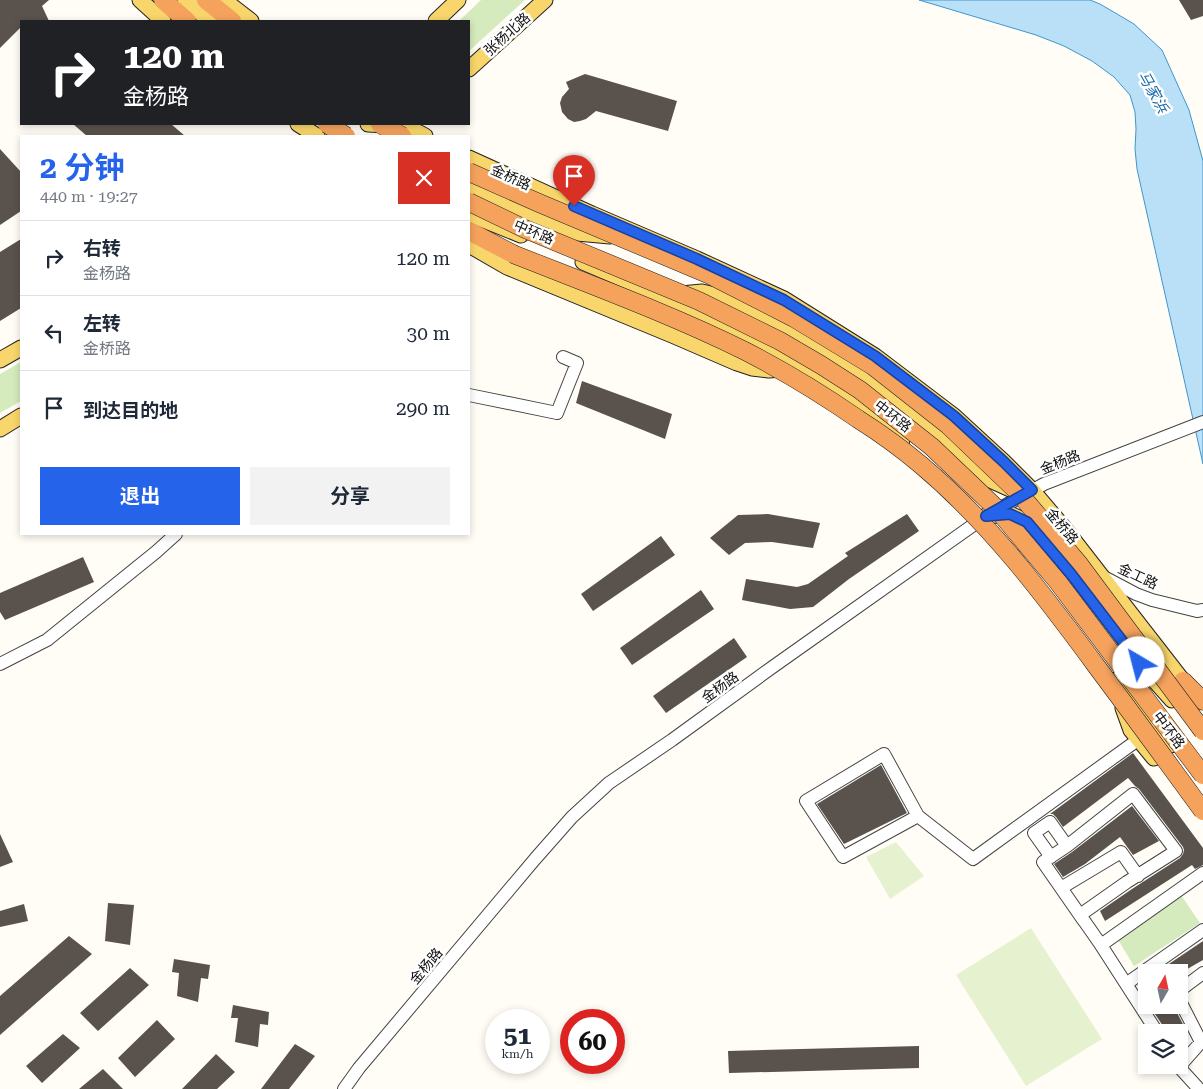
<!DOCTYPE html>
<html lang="zh">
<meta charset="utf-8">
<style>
:root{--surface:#fff;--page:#f2f2f3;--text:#1f2937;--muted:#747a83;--line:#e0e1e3;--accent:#2563eb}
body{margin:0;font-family:"Roboto Serif","Noto Sans SC",serif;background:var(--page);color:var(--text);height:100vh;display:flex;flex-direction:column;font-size:19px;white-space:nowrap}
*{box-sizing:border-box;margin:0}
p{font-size:16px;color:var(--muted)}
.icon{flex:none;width:28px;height:28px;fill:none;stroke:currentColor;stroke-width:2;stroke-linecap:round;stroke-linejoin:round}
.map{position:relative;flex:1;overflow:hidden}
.drawer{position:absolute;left:20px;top:135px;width:450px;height:400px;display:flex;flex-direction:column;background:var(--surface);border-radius:0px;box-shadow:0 2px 8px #0003}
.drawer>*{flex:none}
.guide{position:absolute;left:20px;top:20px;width:450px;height:105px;border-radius:0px;box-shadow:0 2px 8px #0003;background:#202124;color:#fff;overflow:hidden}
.needle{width:32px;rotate:9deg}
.buttons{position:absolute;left:1138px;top:964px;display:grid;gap:10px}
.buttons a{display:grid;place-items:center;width:50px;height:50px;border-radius:0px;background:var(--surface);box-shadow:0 2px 8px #0003;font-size:25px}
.speed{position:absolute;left:485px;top:1009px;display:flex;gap:10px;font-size:25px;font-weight:700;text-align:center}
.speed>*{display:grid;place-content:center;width:65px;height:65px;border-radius:50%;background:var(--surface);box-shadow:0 2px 8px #0003;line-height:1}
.speed small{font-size:12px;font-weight:400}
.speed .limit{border:8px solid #d22;background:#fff;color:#111}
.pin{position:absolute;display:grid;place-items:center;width:42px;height:42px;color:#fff;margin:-51px -21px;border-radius:50% 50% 50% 0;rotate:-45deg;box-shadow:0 0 5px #0007}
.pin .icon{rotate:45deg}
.me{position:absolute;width:55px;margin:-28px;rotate:323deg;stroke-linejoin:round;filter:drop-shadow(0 0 4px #0008)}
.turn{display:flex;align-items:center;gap:18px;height:105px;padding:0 20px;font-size:22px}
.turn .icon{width:65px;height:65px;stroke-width:2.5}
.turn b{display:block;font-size:35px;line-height:42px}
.round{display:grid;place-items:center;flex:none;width:52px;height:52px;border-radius:0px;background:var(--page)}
.headline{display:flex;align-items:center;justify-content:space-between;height:85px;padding:0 20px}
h1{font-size:30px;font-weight:700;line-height:38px;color:var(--accent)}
.cta{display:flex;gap:10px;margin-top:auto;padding:10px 20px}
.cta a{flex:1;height:58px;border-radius:0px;background:var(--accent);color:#fff;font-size:20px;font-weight:700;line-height:58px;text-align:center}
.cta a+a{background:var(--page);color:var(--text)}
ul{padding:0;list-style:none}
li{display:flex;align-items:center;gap:15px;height:75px;padding:0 20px;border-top:1px solid var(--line)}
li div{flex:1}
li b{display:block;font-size:19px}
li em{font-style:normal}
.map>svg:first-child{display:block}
.green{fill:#d5ebbd}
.pitch{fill:#e6f2cf}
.water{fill:#b9e0f7;stroke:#3f96cf}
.building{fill:#5a524d}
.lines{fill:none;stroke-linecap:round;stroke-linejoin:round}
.minor-casing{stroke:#444;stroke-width:14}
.major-casing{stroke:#222;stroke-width:17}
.highway-casing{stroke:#222;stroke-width:19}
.minor{stroke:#fff;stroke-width:12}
.major{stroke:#f9d66b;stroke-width:15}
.highway{stroke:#f5a25d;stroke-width:18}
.highway-bridge-casing{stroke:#222;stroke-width:19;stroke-linecap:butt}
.highway-bridge{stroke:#f5a25d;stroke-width:18}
.route-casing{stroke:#184099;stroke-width:12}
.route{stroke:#2563eb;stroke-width:9}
.labels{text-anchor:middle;stroke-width:5;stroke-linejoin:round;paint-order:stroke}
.street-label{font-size:14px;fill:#111;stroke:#fff}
.water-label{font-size:15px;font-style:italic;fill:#1768a6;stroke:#fff}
</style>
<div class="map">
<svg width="1203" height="1089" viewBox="0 0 1203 1089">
<rect width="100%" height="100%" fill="#fffdf5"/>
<path class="green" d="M481 0H525L469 51V21H459Z
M21 362V401L0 413V374Z
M1181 895 1200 923 1134 966 1117 938Z"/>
<path class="pitch" d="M896 842 924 876 890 899 866 857Z
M1031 928 1102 1039 1026 1086 956 975Z"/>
<path class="water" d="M919 0H1090L1100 4 1134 24 1162 50 1189 110 1203 161V464L1137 169 1135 149 1136 129 1135 112 1130 95 1114 77 1092 61 1064 46 1036 35Z"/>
<path class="building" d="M0 0H49L42 6 49 21H21V27L0 48Z
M1179 0H1203V16L1191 20Z
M585 74 677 101 668 131 596 111 586 119 580 121 574 122 568 119 562 112 560 103 562 97 569 89 566 82Z
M73 124H171L185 136H87Z
M0 149 21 172V211L0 225Z
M21 239V308L0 321V252Z
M582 381 672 414 665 439 576 403Z
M768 514 820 523 813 548 772 542 745 543 729 555 710 538 738 515Z
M907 514 919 531 849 579 813 607 790 609 742 600 746 579 797 587 808 584 848 556 845 553Z
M661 536 675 555 593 611 581 594Z
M83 557 94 582 5 620 0 612V593Z
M701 590 714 609 632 665 620 648Z
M734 638 747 657 666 713 653 696Z
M1133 753 1203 848V865L1195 869 1192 865 1105 921 1100 911 1132 889 1180 858 1183 854 1184 850 1183 847 1139 789 1135 786 1128 778 1063 827 1056 817 1053 814H1050Z
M881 765 907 813 844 844 817 804Z
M1132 806 1159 841 1133 855 1120 837 1085 864 1063 877 1054 864 1072 852Z
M0 834 13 862 0 867Z
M108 903 134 905 130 945 105 941Z
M24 904 28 921 0 927V911Z
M69 936 92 954 0 1035V996Z
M1203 941V960L1182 972H1157Z
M174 959 210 965 208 979 201 978 198 1002 177 996 179 973 172 972Z
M130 968 149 985 98 1031 80 1013Z
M233 1005 269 1012 268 1025 260 1024 258 1047 235 1042 238 1018H231Z
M1149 1005H1173L1187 1032H1167Z
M157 1020 175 1039 135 1077 118 1058Z
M63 1034 80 1048 42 1083 26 1066Z
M295 1044 315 1056 289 1089H261Z
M919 1046V1068L729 1073 728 1051Z
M216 1054 235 1072 217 1089H182Z
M103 1069 123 1089H79Z"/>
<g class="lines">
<g class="minor-casing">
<path id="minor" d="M469 395 557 413 577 363 563 357
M1102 576 1136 594 1152 600 1197 611 1203 610
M0 664 47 640 156 552 176 534
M918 816 884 754 806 801 843 857 918 816 973 859 1139 739
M1067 846 1043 862 1084 921
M1051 857 1034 833 1050 822 1067 846 1133 794 1176 851 1127 882 1080 915 1101 945 1203 873
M1061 888 1121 852 1138 876
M1097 939 1157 1032
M1126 984 1203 930
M1179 991 1203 973
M1178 1065 1179 1067 1201 1042 1179 999
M1179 1067 1199 1089
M344 1089 359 1068 535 859 572 817 609 783 672 740 774 666 986 516 1044 484 1203 422"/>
</g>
<g class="major-casing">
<path id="major" d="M140 0 163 21
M185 0 210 21
M224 0 251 21
M436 21 458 0
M469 69 545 0
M298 124 317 136
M368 124 406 126
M402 124 425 136
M469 158 592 214 697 259 784 299 875 356 954 416 1004 462 1032 490 1065 529 1183 681 1188 690
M469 188 501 203 558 228 577 233 610 236
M469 214 521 235
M469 245 507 267 672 335 737 363 752 368 769 370 781 369
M583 262 707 315 756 338 854 402 902 440
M681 294 702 292 715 295 771 321 816 347 784 342
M816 347 868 379 940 435 988 479 1010 489H1013
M0 360 21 348
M0 429 21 416
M986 516 1010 514 1027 522 1071 574 1139 663 1172 700
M1116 680 1171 745
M1123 708 1131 730 1154 758"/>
</g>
<g class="highway-casing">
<path id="highway" d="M163 0 187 21
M206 0 232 21
M469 231 513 254
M1183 681 1203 701"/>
</g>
<use href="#minor" class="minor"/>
<use href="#major" class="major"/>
<use href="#highway" class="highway"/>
<g class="highway-bridge-casing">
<path id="highway-bridge" d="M327 124 346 136
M380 124 402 136
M469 172 539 203 710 275 794 318 873 366 948 425 1018 492 1079 564 1203 731
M469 202 525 229 699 301 780 341 821 365 860 390 932 447 996 508 1058 582 1203 775
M513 254C591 285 670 314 745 351 784 371 822 394 858 419 880 433 901 448 921 465 990 523 1044 595 1097 667 1133 715 1168 763 1203 811"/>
</g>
<use href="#highway-bridge" class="highway-bridge"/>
</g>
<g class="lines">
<g class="route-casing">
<path id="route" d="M574 206 697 259 784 300 875 356 954 416 1004 462 1032 490 986 516 1010 514 1027 522 1071 574 1139 663"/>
</g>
<use href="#route" class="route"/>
</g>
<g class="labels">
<g class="street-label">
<text transform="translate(507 34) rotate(-42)" y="5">张杨北路</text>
<text transform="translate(511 177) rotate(24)" y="5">金桥路</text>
<text transform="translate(534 232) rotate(23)" y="5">中环路</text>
<text transform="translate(893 416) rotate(38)" y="5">中环路</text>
<text transform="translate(1060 462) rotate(-22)" y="5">金杨路</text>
<text transform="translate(1062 526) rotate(50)" y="5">金桥路</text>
<text transform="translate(1138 576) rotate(25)" y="5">金工路</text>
<text transform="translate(720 687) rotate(-36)" y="5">金杨路</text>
<text transform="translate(1169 730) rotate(53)" y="5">中环路</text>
<text transform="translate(426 966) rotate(-50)" y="5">金杨路</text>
</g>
<g class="water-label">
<text transform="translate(1153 92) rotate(61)" y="5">马家浜</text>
</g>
</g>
</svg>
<div class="buttons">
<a><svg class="needle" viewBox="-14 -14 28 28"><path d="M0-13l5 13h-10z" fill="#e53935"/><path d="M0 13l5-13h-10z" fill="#747a83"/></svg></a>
<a><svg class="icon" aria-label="layers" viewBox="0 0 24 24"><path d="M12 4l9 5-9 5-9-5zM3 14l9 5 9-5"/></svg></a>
</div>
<div class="speed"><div>51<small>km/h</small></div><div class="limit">60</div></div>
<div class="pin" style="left:574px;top:206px;background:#d93025"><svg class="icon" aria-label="arrive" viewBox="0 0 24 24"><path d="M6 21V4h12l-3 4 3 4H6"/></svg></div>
<svg class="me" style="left:1139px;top:663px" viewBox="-20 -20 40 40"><circle r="19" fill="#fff"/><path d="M0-13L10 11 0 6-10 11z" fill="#2563eb"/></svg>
<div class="guide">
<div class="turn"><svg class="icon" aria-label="right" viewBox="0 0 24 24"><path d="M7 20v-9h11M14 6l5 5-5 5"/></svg><div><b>120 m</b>金杨路</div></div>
</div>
<section class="drawer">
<div class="headline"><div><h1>2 分钟</h1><p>440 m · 19:27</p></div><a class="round" style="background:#d93025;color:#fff"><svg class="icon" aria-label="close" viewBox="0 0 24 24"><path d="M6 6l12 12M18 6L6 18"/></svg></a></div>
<ul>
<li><svg class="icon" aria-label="right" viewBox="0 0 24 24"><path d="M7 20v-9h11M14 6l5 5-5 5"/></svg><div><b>右转</b><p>金杨路</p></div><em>120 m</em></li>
<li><svg class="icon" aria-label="left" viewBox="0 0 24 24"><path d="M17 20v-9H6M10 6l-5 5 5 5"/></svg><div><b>左转</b><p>金桥路</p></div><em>30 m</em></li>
<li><svg class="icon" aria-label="arrive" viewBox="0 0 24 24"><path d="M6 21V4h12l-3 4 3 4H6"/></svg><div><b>到达目的地</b></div><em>290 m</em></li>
</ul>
<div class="cta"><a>退出</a><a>分享</a></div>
</section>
</div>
